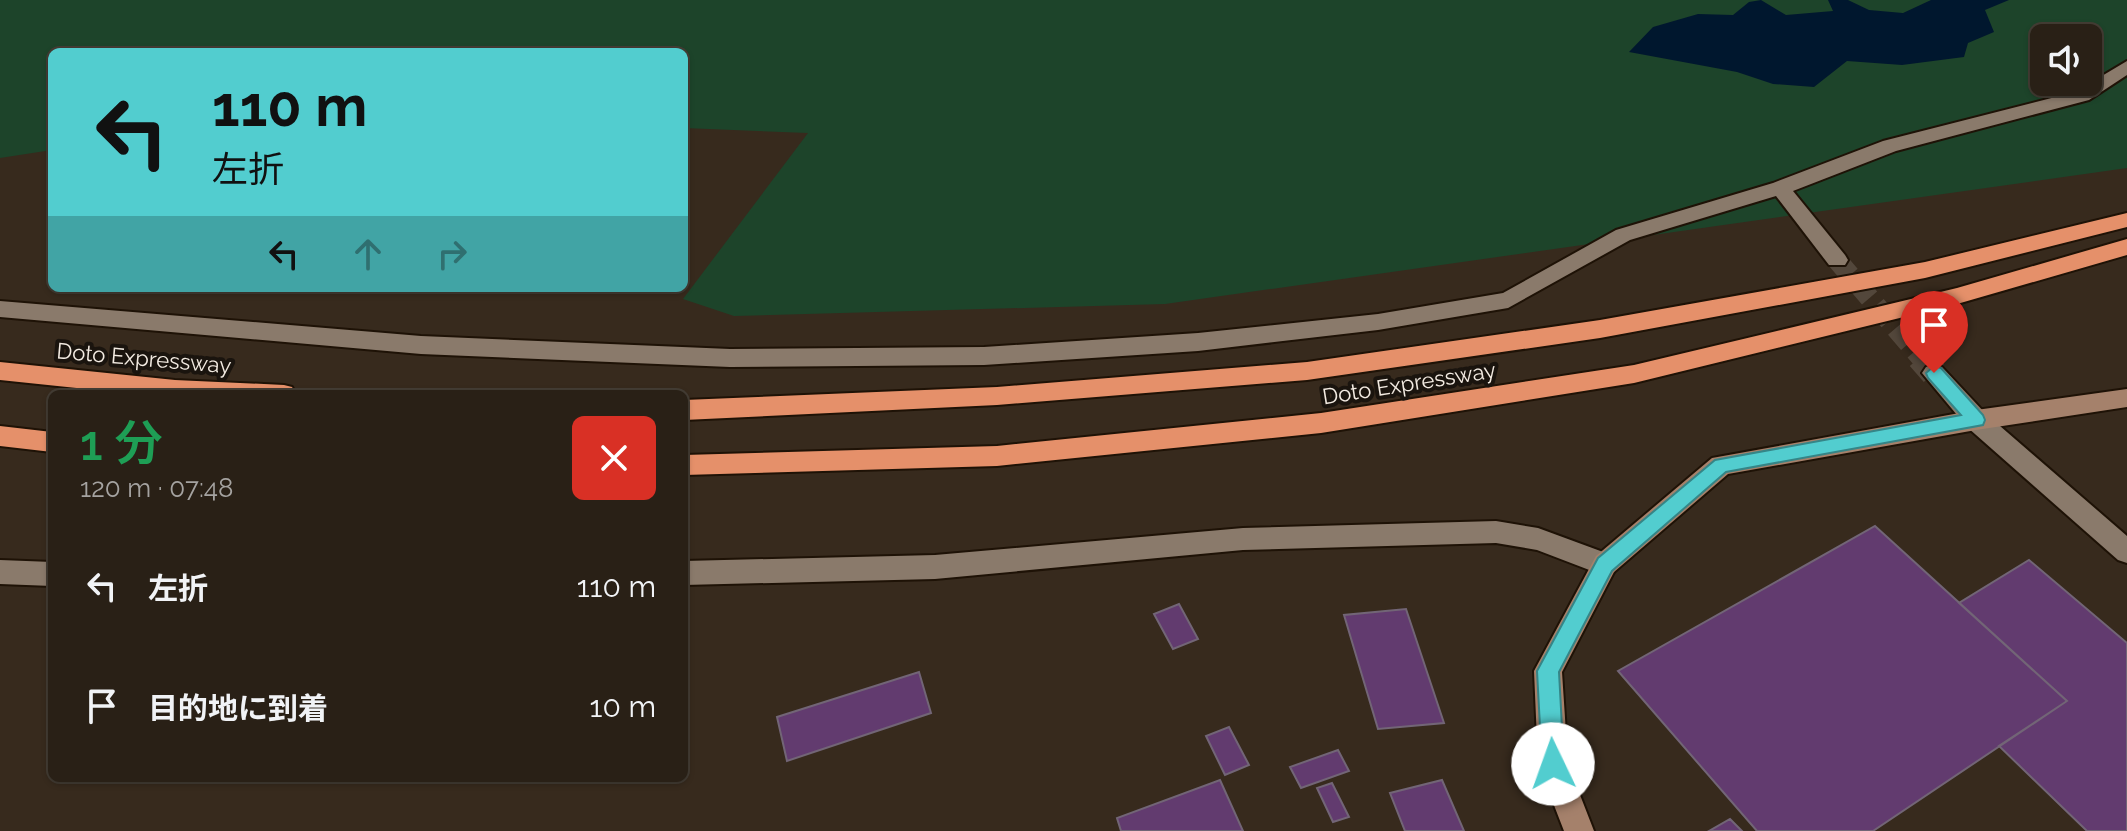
<!DOCTYPE html>
<html lang="ja">
<meta charset="utf-8">
<style>
:root{--surface:#292016;--page:#352d23;--text:#f1f3f6;--muted:#a5a3a1;--line:#453e35}
body{margin:0;font-family:Raleway,"Noto Sans JP",sans-serif;background:var(--page);color:var(--text);height:100vh;display:flex;flex-direction:column;font-size:30px;white-space:nowrap}
*{box-sizing:border-box;margin:0}
p{font-size:26px;color:var(--muted)}
.icon{flex:none;width:44px;height:44px;fill:none;stroke:currentColor;stroke-width:2;stroke-linecap:round;stroke-linejoin:round}
.map{position:relative;flex:1;overflow:hidden}
.details{position:absolute;left:48px;top:390px;width:640px;height:392px;display:flex;flex-direction:column;background:var(--surface);border-radius:12px;box-shadow:0 2px 6px #0004,0 0 0 2px var(--line)}
.details>*{flex:none}
.top-card{position:absolute;left:48px;top:48px;width:640px;height:244px;border-radius:12px;box-shadow:0 2px 6px #0004,0 0 0 2px var(--line);background:#52cdcf;color:#111;overflow:hidden}
.controls{position:absolute;left:2030px;top:24px;display:grid;gap:16px}
.controls a{display:grid;place-items:center;width:72px;height:72px;border-radius:12px;background:var(--surface);box-shadow:0 2px 6px #0004,0 0 0 2px var(--line);font-size:40px}
.pin{position:absolute;display:grid;place-items:center;width:68px;height:68px;color:#fff;margin:-82px -34px;border-radius:50% 50% 50% 0;rotate:-45deg;box-shadow:0 0 8px #0007}
.pin .icon{rotate:45deg}
.me{position:absolute;width:88px;margin:-44px;rotate:357deg;stroke-linejoin:round;filter:drop-shadow(0 0 6px #0008)}
.turn{display:flex;align-items:center;gap:28px;height:168px;padding:0 32px;font-size:36px}
.turn .icon{width:104px;height:104px;stroke-width:2.5}
.turn b{display:block;font-size:56px;line-height:68px}
.lanes{display:flex;align-items:center;height:76px;padding:0 32px;background:#0003;justify-content:center;gap:40px;direction:ltr}
.lanes .off{opacity:.35}
.round{display:grid;place-items:center;flex:none;width:84px;height:84px;border-radius:12px;background:var(--page)}
.head{display:flex;align-items:center;justify-content:space-between;height:136px;padding:0 32px}
h1{font-size:48px;font-weight:600;line-height:60px;color:#1e9e55}
ul{padding:0;list-style:none}
li{display:flex;align-items:center;gap:24px;height:120px;padding:0 32px}
li div{flex:1}
li b{display:block;font-size:30px}
li em{font-style:normal}
.map>svg:first-child{display:block}
.green{fill:#1d442a;fill-rule:evenodd}
.water{fill:#00172e}
.building{fill:#623b6f;stroke:#726576;stroke-width:2}
.lines{fill:none;stroke-linecap:round;stroke-linejoin:round}
.street-tunnel-far1{stroke:#53473b;stroke-width:20;stroke-dasharray:20 10;stroke-linecap:butt}
.street-tunnel{stroke:#53473b;stroke-width:27;stroke-dasharray:27 13;stroke-linecap:butt}
.street-casing{stroke:#1e1206;stroke-width:4}
.secondary-casing{stroke:#1e1206;stroke-width:4}
.highway-casing{stroke:#1e1206;stroke-width:4}
.street{fill:#8a7a6b;fill-rule:evenodd}
.secondary{fill:#a5816b;fill-rule:evenodd}
.highway{fill:#e5906a;fill-rule:evenodd}
.route{fill:#52cdcf;stroke:#358587;stroke-width:2}
.labels{text-anchor:middle;stroke-width:8;stroke-linejoin:round;paint-order:stroke}
.street-label{font-size:22px;fill:#f3ebe2;stroke:#1a140e}
</style>
<div class="map">
<svg width="2127" height="831" viewBox="0 0 2127 831">
<rect width="100%" height="100%" fill="#372a1d"/>
<path class="green" d="M0 0H2127V168L1165 304 734 316 683 299 808 133 684 128V52H52V150L0 158ZM2044 38H2088V82H2044Z"/>
<path class="water" d="M1761 0 1786 15 1833 11 1828 0H1848L1869 10 1903 13 1931 0H2009L1985 10 1994 32 1968 43 1964 57 1902 65 1847 61 1814 87 1773 84 1737 72 1629 52 1653 27 1698 14 1733 15 1749 2Z"/>
<path class="building" d="M1875 526 2067 701 1873 831H1757L1618 671Z
M2029 560 2127 643V831H2087L1999 746 2067 701 1959 603Z
M1179 604 1198 639 1173 649 1154 614Z
M1406 609 1444 723 1378 729 1344 615Z
M919 672 931 713 787 761 777 717Z
M1229 727 1249 765 1225 775 1206 736Z
M1338 750 1349 771 1301 788 1290 767Z
M1220 780 1243 831H1121L1117 818Z
M1442 780 1464 831H1405L1390 793Z
M1332 783 1349 817 1333 822 1317 788Z
M1730 819 1742 831H1709Z"/>
<g class="lines">
<path class="street-tunnel-far1" d="M1837 260 1922 359"/>
<path class="street-tunnel" d="M1920 357 1934 373"/>
<g class="street-casing">
<path id="street" d="M2127 61V75L2089 100 1896 151 1793 191 1845 255 1848 260 1845 265H1829L1776 196 1630 240 1508 308 1378 330 1198 351 984 365 730 367 421 354 0 317V301L421 336 730 349 984 347 1198 333 1378 314 1503 293 1616 230 1773 183 1883 141 2075 92Z
M1934 364 1942 367 1985 413 2127 536V563L2118 560 1967 427 1922 373 1926 367Z
M1496 521 1538 528 1614 556 1618 564 1614 572 1605 576 1537 550 1496 543 1243 550 935 579 684 585V561L935 555 1243 528Z
M0 560 52 562V586L0 584Z"/>
</g>
<g class="secondary-casing">
<path id="secondary" d="M2127 389V407L1976 430 1728 474 1614 572 1562 672 1568 764 1594 831H1564L1538 764 1534 671 1596 556 1712 458 1976 410Z"/>
</g>
<g class="highway-casing">
<path id="highway" d="M2127 213V227L1925 278 1600 338 1307 380 997 405 684 420V400L997 387 1307 362 1600 320 1925 262Z
M2127 239V255L1957 304 1634 383 1321 433 997 466 684 475V455L997 446 1321 413 1634 365 1957 288Z
M0 362 175 380 284 385 292 387 296 394H134L0 380Z
M0 426 52 432V452L0 446Z"/>
</g>
<use href="#street" class="street"/>
<use href="#secondary" class="secondary"/>
<use href="#highway" class="highway"/>
</g>
<path class="route" d="M1934 366 1941 368 1983 415 1985 420 1983 425 1726 472 1612 571 1559 672 1564 764 1561 772 1553 775 1545 772 1542 764 1537 671 1598 558 1715 460 1961 415 1928 378 1926 373Z"/>
<g class="labels">
<g class="street-label">
<text transform="translate(144 358) rotate(5)" y="8">Doto Expressway</text>
<text transform="translate(1409 383) rotate(-9)" y="8">Doto Expressway</text>
</g>
</g>
</svg>
<div class="controls">
<a><svg class="icon" aria-label="sound" viewBox="0 0 24 24"><path d="M4 9h4l5-4v14l-5-4H4zM17 9q2 3 0 6"/></svg></a>
</div>
<div class="pin" style="left:1934px;top:373px;background:#d93025"><svg class="icon" aria-label="arrive" viewBox="0 0 24 24"><path d="M6 21V4h12l-3 4 3 4H6"/></svg></div>
<svg class="me" style="left:1553px;top:764px" viewBox="-20 -20 40 40"><circle r="19" fill="#fff"/><path d="M0-13L10 11 0 6-10 11z" fill="#52cdcf"/></svg>
<div class="top-card">
<div class="turn"><svg class="icon" aria-label="left" viewBox="0 0 24 24"><path d="M17 20v-9H6M10 6l-5 5 5 5"/></svg><div><b>110 m</b>左折</div></div>
<div class="lanes"><svg class="icon" aria-label="left" viewBox="0 0 24 24"><path d="M17 20v-9H6M10 6l-5 5 5 5"/></svg><svg class="icon off" aria-label="ahead" viewBox="0 0 24 24"><path d="M12 20V5M6 11l6-6 6 6"/></svg><svg class="icon off" aria-label="right" viewBox="0 0 24 24"><path d="M7 20v-9h11M14 6l5 5-5 5"/></svg></div>
</div>
<section class="details">
<div class="head"><div><h1>1 分</h1><p>120 m · 07:48</p></div><a class="round" style="background:#d93025;color:#fff"><svg class="icon" aria-label="close" viewBox="0 0 24 24"><path d="M6 6l12 12M18 6L6 18"/></svg></a></div>
<ul>
<li><svg class="icon" aria-label="left" viewBox="0 0 24 24"><path d="M17 20v-9H6M10 6l-5 5 5 5"/></svg><div><b>左折</b></div><em>110 m</em></li>
<li><svg class="icon" aria-label="arrive" viewBox="0 0 24 24"><path d="M6 21V4h12l-3 4 3 4H6"/></svg><div><b>目的地に到着</b></div><em>10 m</em></li>
</ul>
</section>
</div>
